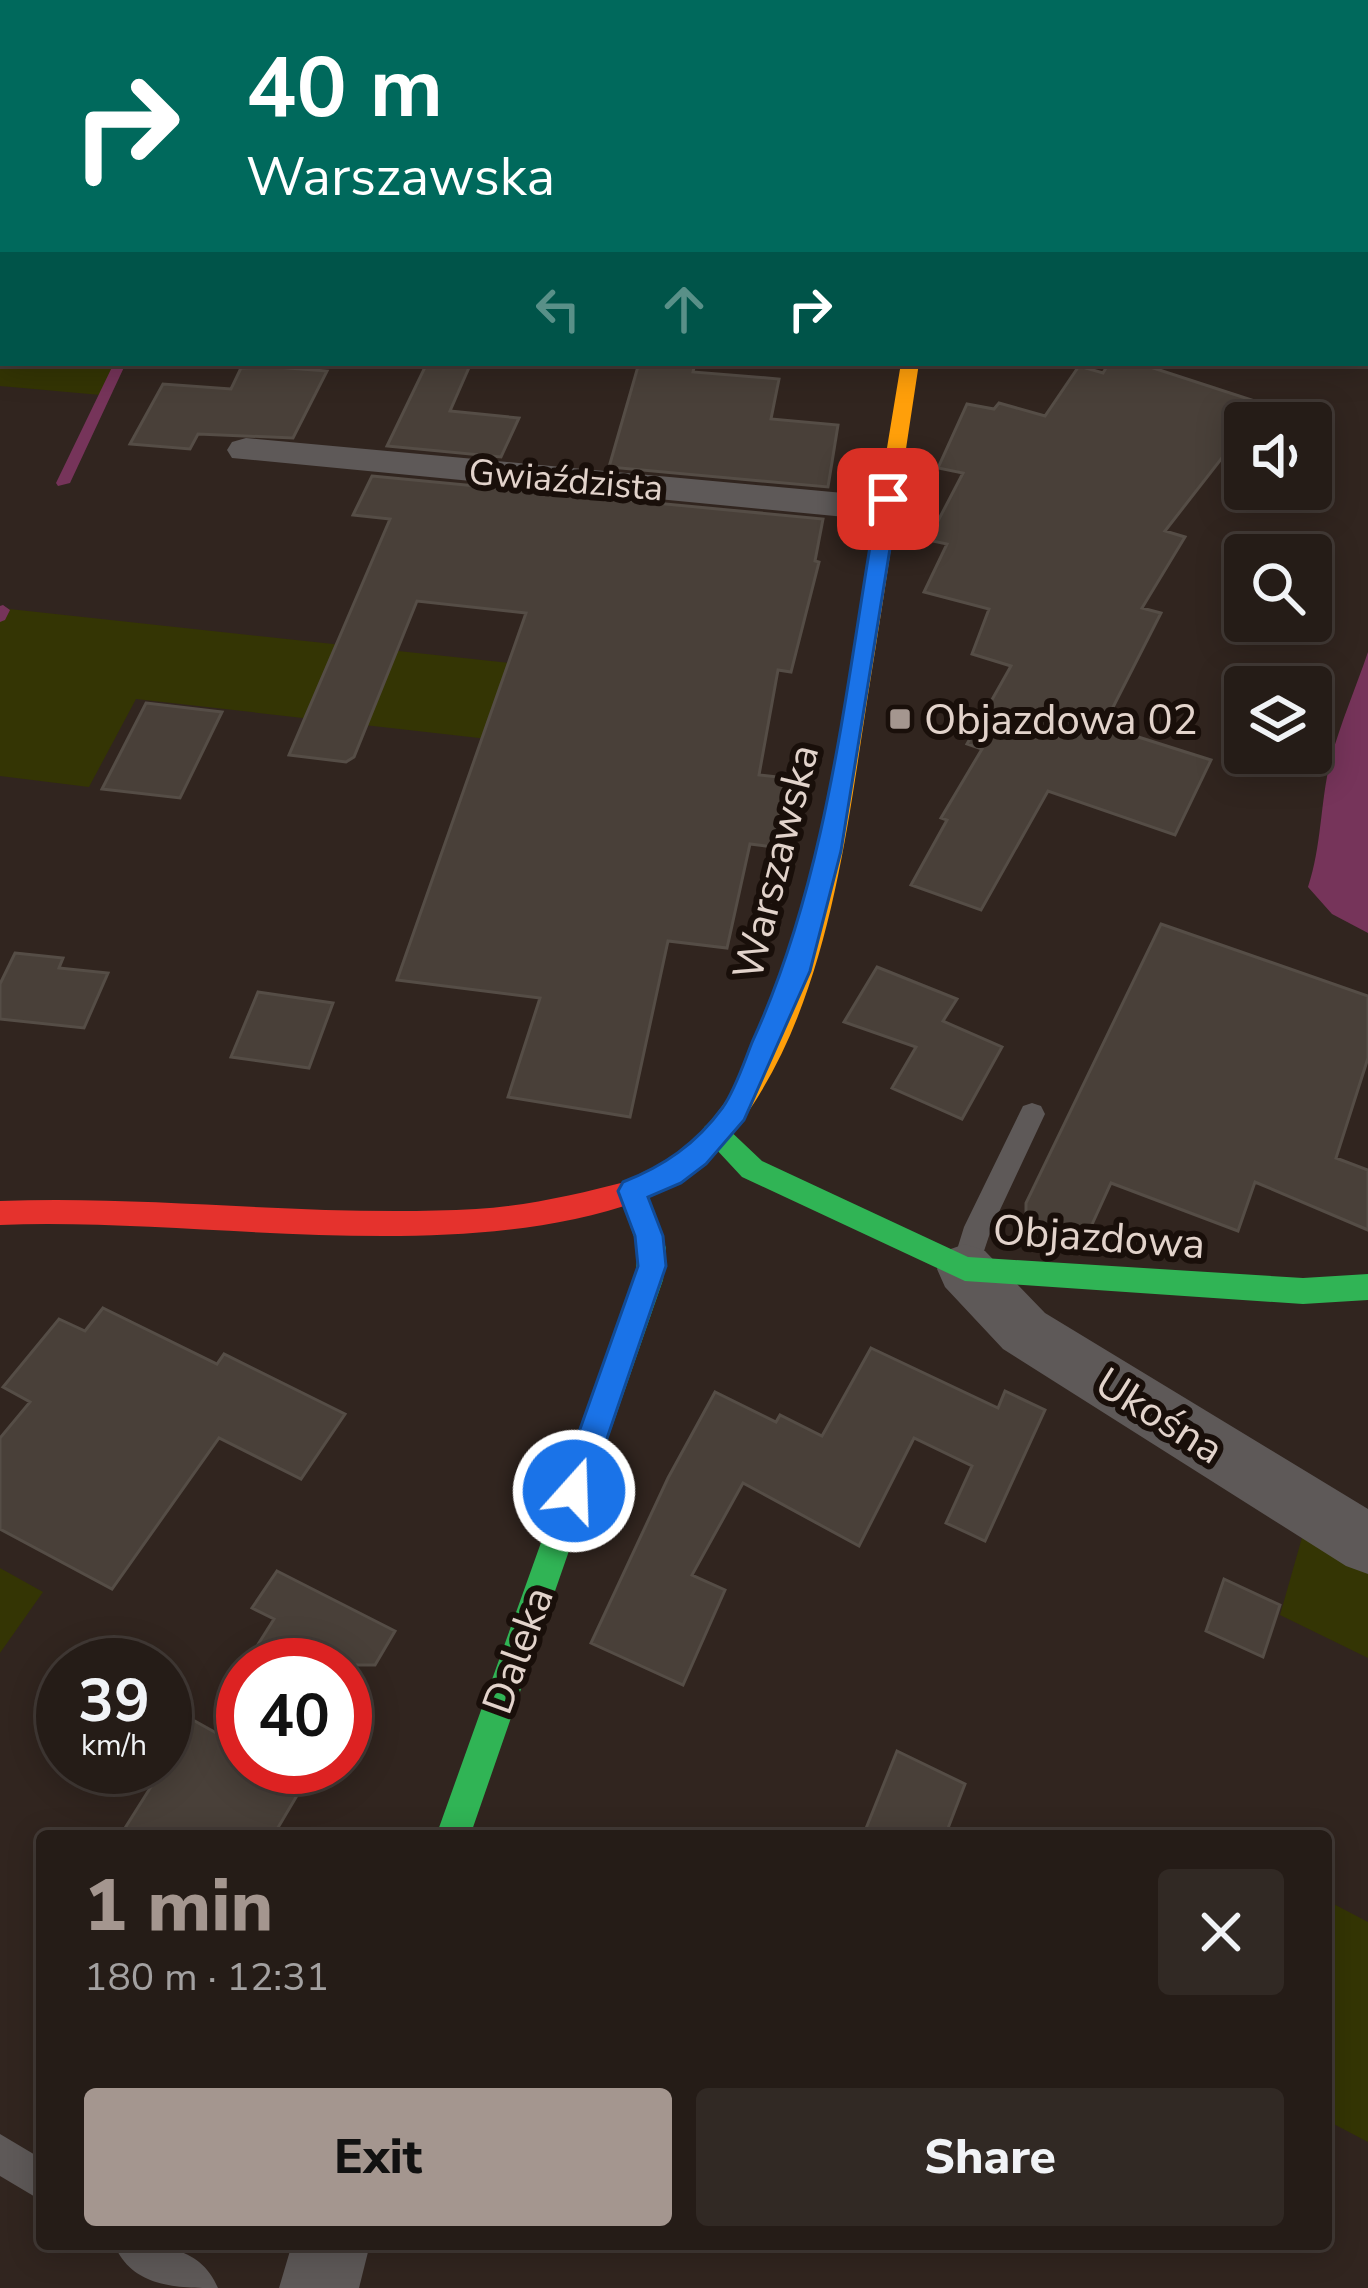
<!DOCTYPE html>
<meta charset="utf-8">
<style>
:root{--surface:#251c17;--page:#312924;--text:#f1f3f6;--muted:#a3a1a1;--line:#423a36;--accent:#a4968f}
body{margin:0;font-family:"Nunito Sans",sans-serif;background:var(--page);color:var(--text);height:100vh;display:flex;flex-direction:column;font-size:45px;white-space:nowrap}
*{box-sizing:border-box;margin:0}
p{font-size:39px;color:var(--muted)}
.icon{flex:none;width:66px;height:66px;fill:none;stroke:currentColor;stroke-width:2;stroke-linecap:round;stroke-linejoin:round}
.map{position:relative;flex:1;overflow:hidden}
.drawer{position:absolute;left:36px;top:1830px;width:1296px;height:420px;display:flex;flex-direction:column;background:var(--surface);border-radius:12px;box-shadow:0 6px 30px #0003,0 0 0 3px var(--line)}
.drawer>*{flex:none}
.guide{position:absolute;left:0px;top:0px;width:1368px;height:366px;box-shadow:0 6px 30px #0003,0 0 0 3px var(--line);background:#00695c;color:#fff;overflow:hidden}
.fabs{position:absolute;left:1224px;top:402px;display:grid;gap:24px}
.fabs a{display:grid;place-items:center;width:108px;height:108px;border-radius:12px;background:var(--surface);box-shadow:0 6px 30px #0003,0 0 0 3px var(--line);font-size:60px}
.speed{position:absolute;left:36px;top:1638px;display:flex;gap:24px;font-size:60px;font-weight:700;text-align:center}
.speed>*{display:grid;place-content:center;width:156px;height:156px;border-radius:50%;background:var(--surface);box-shadow:0 6px 30px #0003,0 0 0 3px var(--line);line-height:1}
.speed small{font-size:30px;font-weight:400}
.speed .limit{border:18px solid #d22;background:#fff;color:#111}
.pin{position:absolute;display:grid;place-items:center;width:102px;height:102px;color:#fff;margin:-51px;border-radius:24px;box-shadow:0 6px 18px #0006}
.me{position:absolute;width:132px;margin:-66px;rotate:20deg;stroke-linejoin:round;filter:drop-shadow(0 0 9px #0008)}
.turn{display:flex;align-items:center;gap:42px;height:252px;padding:0 48px;font-size:54px}
.turn .icon{width:156px;height:156px;stroke-width:2.5}
.turn b{display:block;font-size:84px;line-height:102px}
.lanes{display:flex;align-items:center;height:114px;padding:0 48px;background:#0003;justify-content:center;gap:60px;direction:ltr}
.lanes .off{opacity:.35}
.round{display:grid;place-items:center;flex:none;width:126px;height:126px;border-radius:12px;background:var(--page)}
.headline{display:flex;align-items:center;justify-content:space-between;height:204px;padding:0 48px}
h1{font-size:72px;font-weight:800;line-height:90px;color:var(--accent)}
.primary-button{display:flex;gap:24px;margin-top:auto;padding:24px 48px}
.primary-button a{flex:1;height:138px;border-radius:12px;background:var(--accent);color:#111;font-size:48px;font-weight:800;line-height:138px;text-align:center}
.primary-button a+a{background:var(--page);color:var(--text)}
.map>svg:first-child{display:block}
.green{fill:#343504}
.water{fill:#76345a}
.lines{fill:none;stroke-linecap:round;stroke-linejoin:round}
.stream{fill:#76345a;fill-rule:evenodd}
.building{fill:#494039;stroke:#554d46;stroke-width:3}
.lane{fill:#5e5958;fill-rule:evenodd}
.street{fill:#5e5958;fill-rule:evenodd}
.fast{fill:#30b455;fill-rule:evenodd}
.slow{fill:#ff9f0a;fill-rule:evenodd}
.jam{fill:#e5322d;fill-rule:evenodd}
.route{fill:#1a73e8;stroke:#114b97;stroke-width:3}
.poi-dot{fill:#a4968f;stroke:#190f0a;stroke-width:4.5}
.labels{text-anchor:middle;stroke-width:12;stroke-linejoin:round;paint-order:stroke}
.far-street-label{font-size:36px;fill:#e2d3cb;stroke:#190f0a}
.poi-label{font-size:42px;fill:#e2d3cb;stroke:#190f0a;text-anchor:start}
.street-label{font-size:42px;fill:#e2d3cb;stroke:#190f0a}
</style>
<div class="map">
<svg width="1368" height="2288" viewBox="0 0 1368 2288">
<rect width="100%" height="100%" fill="#31251f"/>
<path class="green" d="M0 347 3 363H117L101 395 0 386Z
M0 608 667 680 647 757 136 699 89 787 0 776Z
M1303 1534 1368 1572V1658L1280 1615Z
M0 1568 43 1592 0 1653Z
M1326 1900 1368 1922V2142L1326 2120Z"/>
<path class="water" d="M1368 652V933L1332 914 1308 887C1322 845 1320 802 1331 758 1341 722 1356 687 1368 652Z"/>
<g class="lines">
<path class="stream" d="M269 0H279V3H269Z
M114 363H126L70 483 58 486 56 483Z
M3 605 10 610 5 620 0 622V606Z"/>
</g>
<path class="building" d="M427 363H471L450 411 519 418 501 457 387 446Z
M639 363H695L693 372 779 379 771 419 838 425 828 487 609 467Z
M1109 363H1138L1264 404 1165 531 1185 537 1142 608 1161 613 1107 719 1116 722 1113 729 1211 760 1175 835 1048 791 981 910 911 885 947 820 941 818 982 749 967 744 1011 666 972 654 989 609 924 592 947 544 928 540 963 473 938 468 967 404 994 409 999 403 1045 416 1079 366 1103 373Z
M275 367 327 371 293 438 198 434 190 449 130 444 163 384 231 389 241 368Z
M372 476 823 519 815 561 819 562 791 672 778 670 759 775 787 778 773 847 750 844 727 948 668 941 630 1117 508 1097 540 998 397 980 526 613 417 601 354 757 346 762 289 755 390 519 353 515Z
M146 703 222 712 180 798 102 789Z
M1161 924 1368 996V1058L1336 1158 1368 1170V1230L1255 1182 1238 1231 1111 1183 1084 1242 1026 1222V1203Z
M15 953 63 958 59 968 108 973 84 1028 0 1019V984Z
M877 967 957 999 943 1021 1002 1047 962 1119 892 1088 916 1047 844 1022Z
M258 992 333 1003 309 1068 231 1057Z
M103 1308 217 1364 224 1354 345 1414 301 1479 219 1438 112 1589 0 1529V1438L30 1402 3 1387 59 1319 85 1331Z
M871 1348 998 1408 1005 1391 1045 1410 985 1541 946 1523 972 1466 914 1438 859 1546 743 1483 692 1575 725 1590 683 1685 591 1643 668 1478 715 1392 776 1422 780 1415 822 1436Z
M277 1571 395 1631 375 1665H245L274 1619 252 1608Z
M1224 1579 1280 1605 1263 1657 1206 1631Z
M193 1720 243 1748V1767H278L305 1782 273 1836H120Z
M897 1751 965 1784 945 1836H863Z"/>
<g class="lines">
<path class="lane" d="M1032 1103 1041 1106 1045 1114 992 1227 975 1278 965 1281 955 1278 951 1269 964 1227 1023 1106Z
M0 2134 42 2159V2201L0 2176Z
M114 2244C154 2244 200 2244 218 2288 178 2288 132 2288 114 2244Z"/>
<path class="street" d="M246 438 887 497 901 500 907 509 901 518 887 521 232 458 227 450 232 442Z
M965 1244 985 1251 1045 1313 1368 1509V1574L1346 1566 1003 1349 945 1287 937 1269 945 1251Z
M292 2244H370L359 2288H279Z"/>
<path class="fast" d="M939 0H953V3H939Z
M715 1123 725 1126 762 1161 968 1257 1303 1278 1368 1274V1300L1303 1304 965 1281 742 1177 702 1134 705 1126Z
M632 1179 642 1183 666 1248 663 1280 470 1836H436L635 1280 638 1248 618 1191 622 1183Z"/>
<path class="slow" d="M901 363H919C902 474 886 585 868 695 845 842 827 1013 732 1134 705 1169 670 1190 629 1205L619 1201 615 1193 619 1185C657 1170 689 1149 714 1117 803 1005 821 841 845 704 864 591 882 477 901 363Z"/>
<path class="jam" d="M629 1181 639 1185 643 1193 639 1201C449 1268 202 1217 0 1225V1201C159 1195 317 1218 476 1209 528 1206 578 1194 629 1181Z"/>
</g>
<path class="route" d="M888 493 898 499 841 851 810 971 744 1120 706 1164 681 1183 648 1197 663 1236 666 1266 589 1491 585 1502 574 1506 563 1502 558 1491 638 1266 635 1236 618 1191 623 1182C664 1166 696 1144 723 1107 736 1088 744 1062 753 1040 830 872 846 680 878 499Z"/>
<rect class="poi-dot" x="888" y="707" width="24" height="24" rx="6"/>
<g class="labels">
<g class="far-street-label">
<text transform="translate(566 479) rotate(5)" y="13">Gwiaździsta</text>
</g>
<g class="poi-label">
<text x="924" y="734">Objazdowa 02</text>
</g>
<g class="street-label">
<text transform="translate(775 862) rotate(-76)" y="15">Warszawska</text>
<text transform="translate(1099 1236) rotate(4)" y="15">Objazdowa</text>
<text transform="translate(1160 1415) rotate(32)" y="15">Ukośna</text>
<text transform="translate(517 1650) rotate(-70)" y="15">Daleka</text>
</g>
</g>
</svg>
<div class="fabs">
<a><svg class="icon" aria-label="sound" viewBox="0 0 24 24"><path d="M4 9h4l5-4v14l-5-4H4zM17 9q2 3 0 6"/></svg></a>
<a><svg class="icon" aria-label="search" viewBox="0 0 24 24"><circle cx="10" cy="10" r="6"/><path d="M15 15l6 6"/></svg></a>
<a><svg class="icon" aria-label="layers" viewBox="0 0 24 24"><path d="M12 4l9 5-9 5-9-5zM3 14l9 5 9-5"/></svg></a>
</div>
<div class="speed"><div>39<small>km/h</small></div><div class="limit">40</div></div>
<div class="pin" style="left:888px;top:499px;background:#d93025"><svg class="icon" aria-label="arrive" viewBox="0 0 24 24"><path d="M6 21V4h12l-3 4 3 4H6"/></svg></div>
<svg class="me" style="left:574px;top:1491px" viewBox="-20 -20 40 40"><circle r="17" fill="#1a73e8" stroke="#fff" stroke-width="3"/><path d="M0-11L8 9 0 5-8 9z" fill="#fff"/></svg>
<div class="guide">
<div class="turn"><svg class="icon" aria-label="right" viewBox="0 0 24 24"><path d="M7 20v-9h11M14 6l5 5-5 5"/></svg><div><b>40 m</b>Warszawska</div></div>
<div class="lanes"><svg class="icon off" aria-label="left" viewBox="0 0 24 24"><path d="M17 20v-9H6M10 6l-5 5 5 5"/></svg><svg class="icon off" aria-label="ahead" viewBox="0 0 24 24"><path d="M12 20V5M6 11l6-6 6 6"/></svg><svg class="icon" aria-label="right" viewBox="0 0 24 24"><path d="M7 20v-9h11M14 6l5 5-5 5"/></svg></div>
</div>
<section class="drawer">
<div class="headline"><div><h1>1 min</h1><p>180 m · 12:31</p></div><a class="round"><svg class="icon" aria-label="close" viewBox="0 0 24 24"><path d="M6 6l12 12M18 6L6 18"/></svg></a></div>
<div class="primary-button"><a>Exit</a><a>Share</a></div>
</section>
</div>
